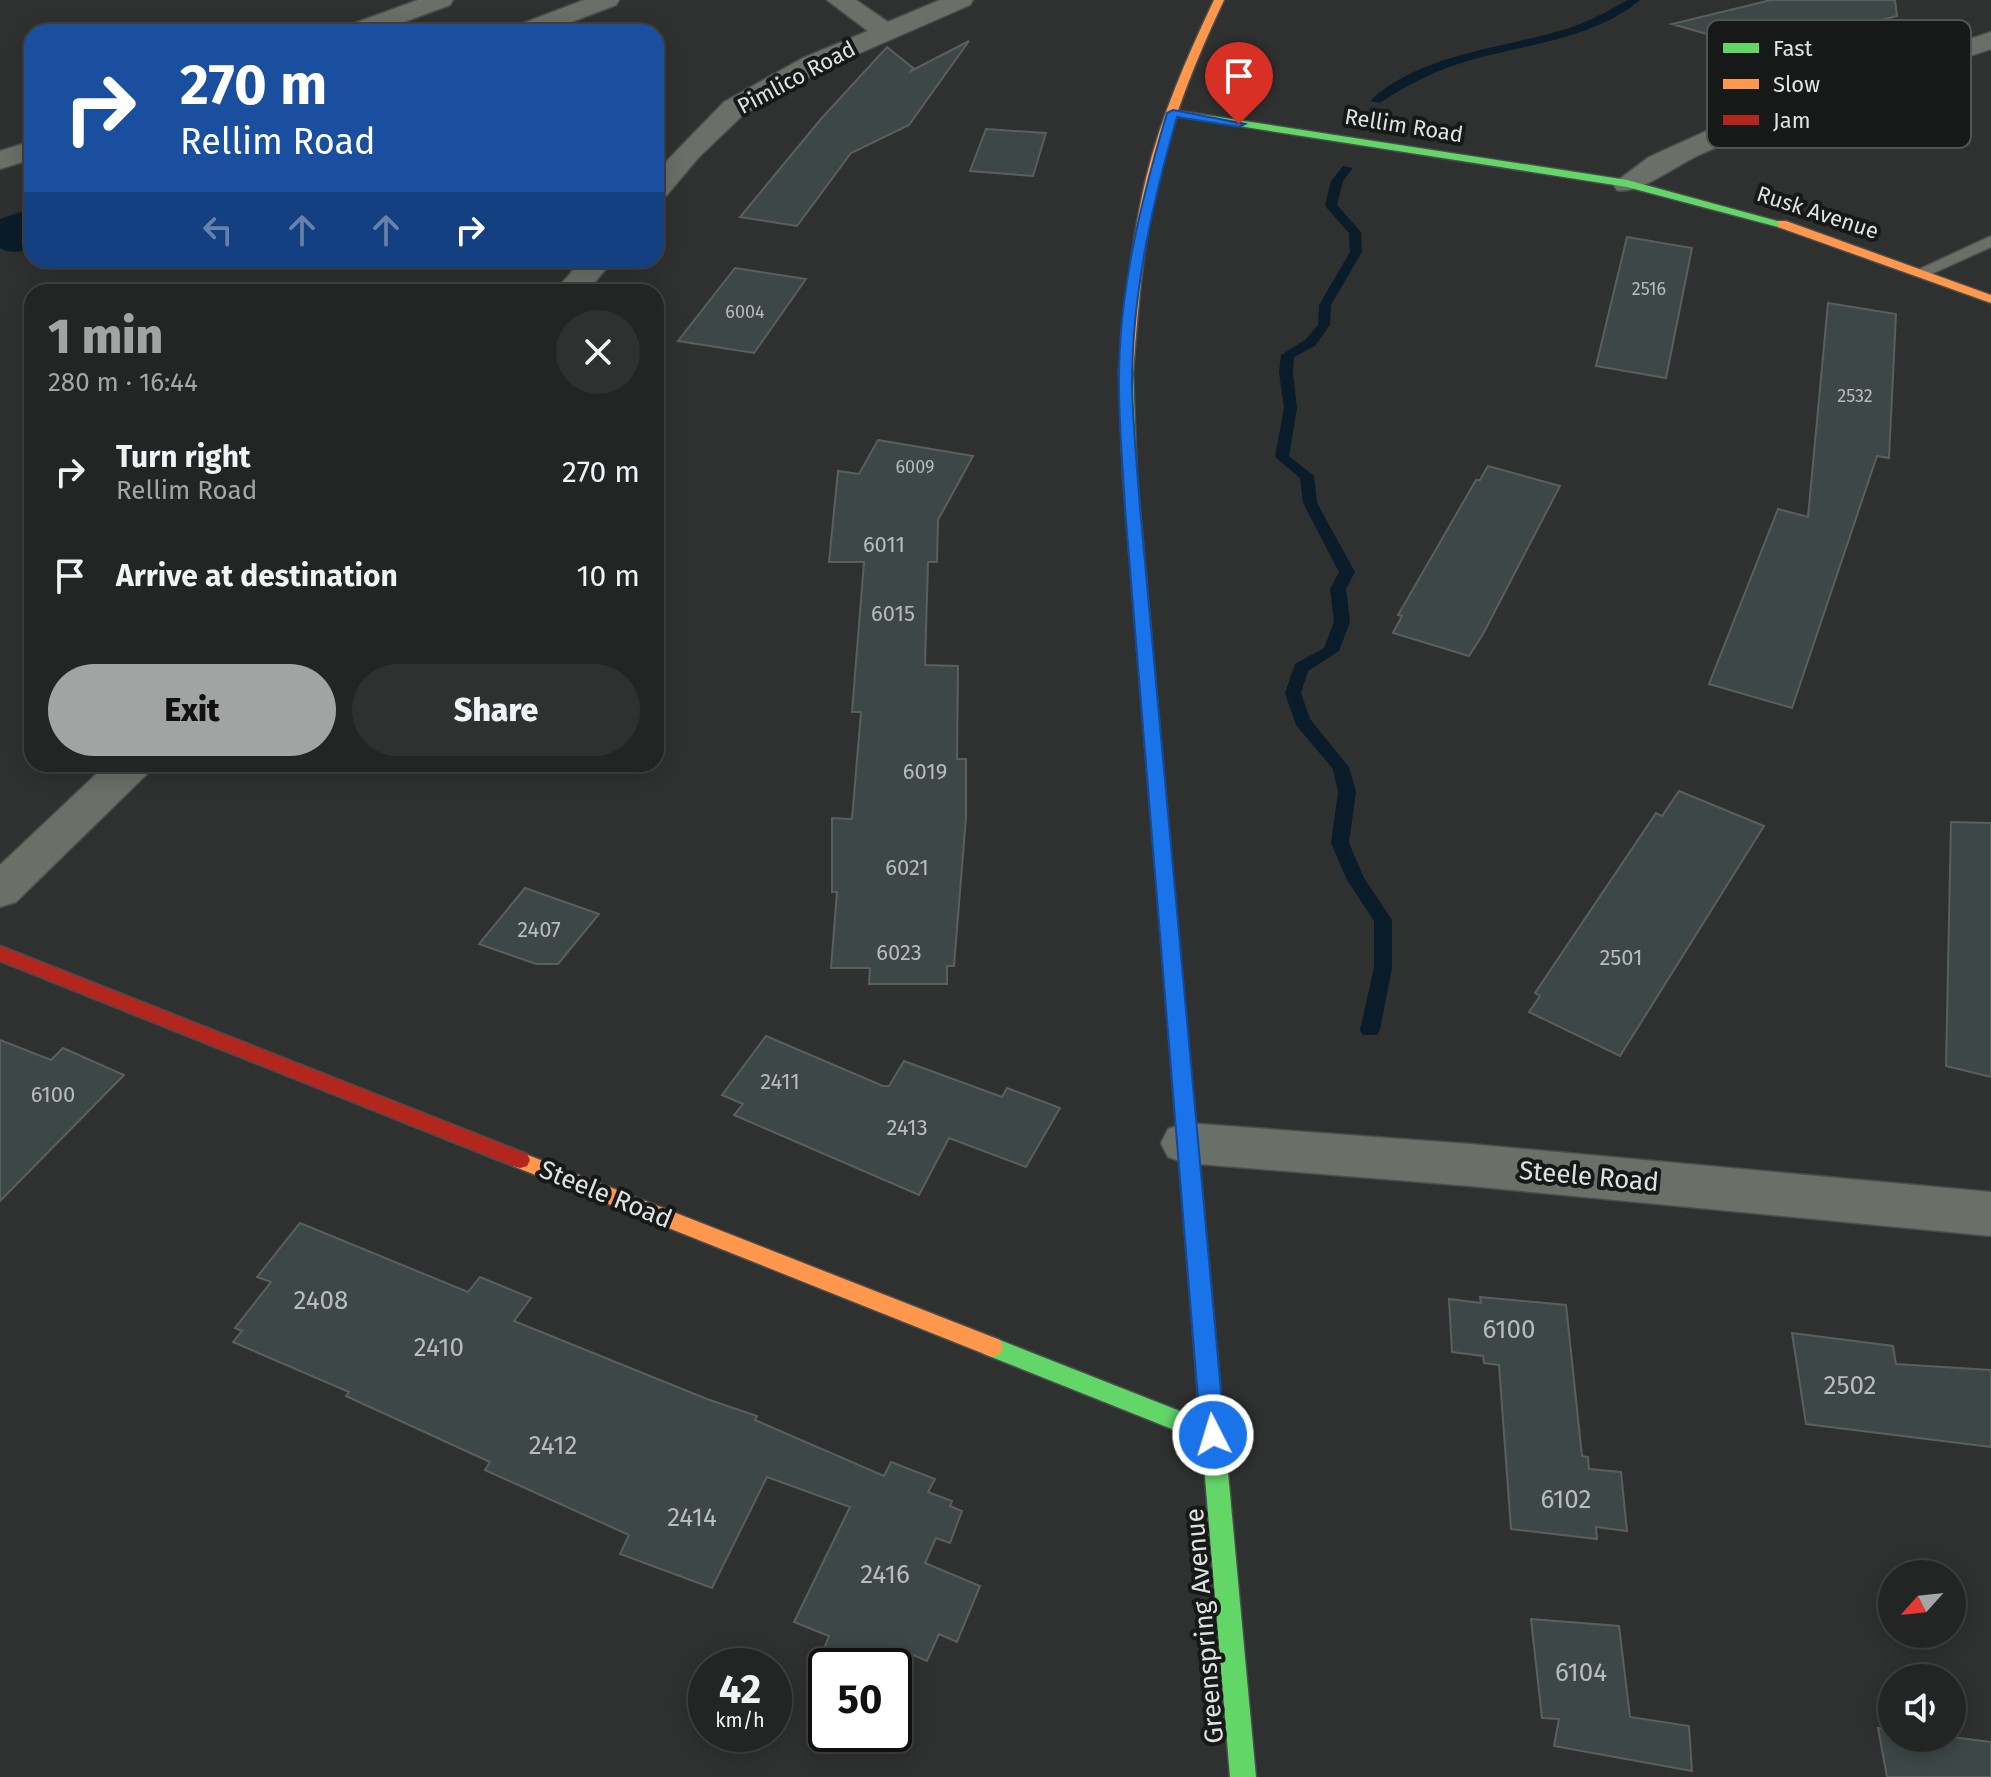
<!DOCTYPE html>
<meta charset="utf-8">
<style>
:root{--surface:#232524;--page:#2f3131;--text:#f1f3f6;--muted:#a3a5a6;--line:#404241;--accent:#a1a4a3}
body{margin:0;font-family:"Fira Sans",sans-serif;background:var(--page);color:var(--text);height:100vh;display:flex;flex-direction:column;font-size:30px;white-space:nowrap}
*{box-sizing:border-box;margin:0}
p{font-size:26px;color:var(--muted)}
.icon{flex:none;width:44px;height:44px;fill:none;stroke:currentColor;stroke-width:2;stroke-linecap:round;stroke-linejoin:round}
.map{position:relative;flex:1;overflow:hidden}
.details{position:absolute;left:24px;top:284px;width:640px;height:488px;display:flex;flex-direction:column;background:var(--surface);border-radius:24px;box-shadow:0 4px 20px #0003,0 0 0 2px var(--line)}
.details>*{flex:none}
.hud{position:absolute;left:24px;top:24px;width:640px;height:244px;border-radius:24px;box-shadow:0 4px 20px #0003,0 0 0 2px var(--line);background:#1a4fa0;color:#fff;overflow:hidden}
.needle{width:52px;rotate:243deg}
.controls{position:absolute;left:1878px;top:1560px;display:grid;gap:16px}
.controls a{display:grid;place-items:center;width:88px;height:88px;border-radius:50%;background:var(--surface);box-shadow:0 4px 20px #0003,0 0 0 2px var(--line);font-size:40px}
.speed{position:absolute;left:688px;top:1648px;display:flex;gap:16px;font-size:40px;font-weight:700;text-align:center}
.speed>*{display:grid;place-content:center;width:104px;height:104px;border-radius:50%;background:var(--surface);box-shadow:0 4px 20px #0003,0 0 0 2px var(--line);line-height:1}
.speed small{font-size:20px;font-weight:400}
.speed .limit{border:4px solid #111;border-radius:12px;background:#fff;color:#111}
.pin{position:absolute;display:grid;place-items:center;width:68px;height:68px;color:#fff;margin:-82px -34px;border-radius:50% 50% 50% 0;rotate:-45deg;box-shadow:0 0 8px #0007}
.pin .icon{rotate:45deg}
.me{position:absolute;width:88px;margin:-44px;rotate:355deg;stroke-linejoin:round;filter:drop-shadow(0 0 6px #0008)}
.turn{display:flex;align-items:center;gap:28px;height:168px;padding:0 24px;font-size:36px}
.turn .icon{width:104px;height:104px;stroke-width:2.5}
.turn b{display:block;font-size:56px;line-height:68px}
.lanes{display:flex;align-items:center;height:76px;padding:0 24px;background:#0003;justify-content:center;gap:40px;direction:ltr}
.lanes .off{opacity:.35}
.round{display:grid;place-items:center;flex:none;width:84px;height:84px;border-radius:42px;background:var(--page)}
.summary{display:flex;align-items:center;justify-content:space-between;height:136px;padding:0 24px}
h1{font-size:48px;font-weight:800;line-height:60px;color:var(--accent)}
.cta{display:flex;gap:16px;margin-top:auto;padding:16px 24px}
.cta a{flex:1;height:92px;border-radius:48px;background:var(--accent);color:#111;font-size:32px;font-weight:800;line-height:92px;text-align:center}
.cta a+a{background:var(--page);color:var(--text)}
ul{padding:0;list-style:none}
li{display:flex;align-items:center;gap:24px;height:104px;padding:0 24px}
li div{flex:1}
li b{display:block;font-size:30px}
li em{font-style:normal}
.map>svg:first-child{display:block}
.water{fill:#0a1c29}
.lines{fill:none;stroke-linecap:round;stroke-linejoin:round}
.stream{fill:#0a1c29;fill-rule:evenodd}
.building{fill:#3d4748;stroke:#5c5e5d;stroke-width:2}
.lane-casing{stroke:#4b4d4c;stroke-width:3}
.street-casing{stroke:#4b4d4c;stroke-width:3}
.fast-casing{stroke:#4b4d4c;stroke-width:3}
.slow-casing{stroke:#4b4d4c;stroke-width:3}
.jam-casing{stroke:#4b4d4c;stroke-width:3}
.lane{fill:#6a7068;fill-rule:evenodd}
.street{fill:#6a7068;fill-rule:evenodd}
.fast{fill:#63d668;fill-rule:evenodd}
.slow{fill:#ff974d;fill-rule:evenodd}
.jam{fill:#b3261e;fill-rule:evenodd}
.route{fill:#1a73e8;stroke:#114b97;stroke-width:2}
.labels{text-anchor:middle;stroke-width:8;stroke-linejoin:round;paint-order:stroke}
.far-number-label{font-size:18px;fill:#b6bbbb}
.far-street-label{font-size:22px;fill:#dfe2e1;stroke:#171918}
.number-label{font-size:22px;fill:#b6bbbb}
.street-label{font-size:26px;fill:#dfe2e1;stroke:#171918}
.near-number-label{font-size:26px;fill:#b6bbbb}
.key{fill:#171918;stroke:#535554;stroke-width:2}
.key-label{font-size:22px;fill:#dfe2e1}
</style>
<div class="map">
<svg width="1991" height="1777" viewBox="0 0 1991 1777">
<rect width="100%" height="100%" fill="#2f3130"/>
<path class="water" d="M32 208V248C22 252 9 254 0 248V219Z"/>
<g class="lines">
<path class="stream" d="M1628 0H1640C1595 38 1529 44 1474 59 1439 69 1409 83 1380 103L1370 101C1421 53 1502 49 1566 29 1588 22 1608 11 1628 0Z
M1343 166 1353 168 1343 181 1337 205 1361 232 1362 252 1331 305 1330 325 1315 346 1294 357 1293 372 1297 408 1289 456 1314 476 1317 503 1355 572 1346 589 1350 622 1339 651 1308 671 1301 693 1310 719 1349 767 1356 792 1349 843 1364 878 1392 920V968L1380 1030 1377 1035H1363L1360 1030 1374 968V921L1347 880 1331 843 1338 792 1333 769 1296 725 1285 693 1295 664 1324 648 1334 622 1330 589 1339 572 1303 503 1300 478 1275 457 1284 408 1279 372 1281 355 1305 340 1318 325 1319 305 1350 252 1349 233 1325 206 1331 181Z"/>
</g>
<path class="building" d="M1771 0H1895L1897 16 1763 50 1672 24Z
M969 41 909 125 851 153 797 226 740 217 821 119 887 47 913 68 911 71Z
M986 129 1046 133 1033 176 970 171Z
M1627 237 1692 248 1666 378 1596 366Z
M735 268 806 279 754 353 678 341Z
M1828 303 1896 314 1889 458 1877 456 1792 708 1709 684 1778 509 1808 517Z
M878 440 973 456 938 520 937 562H928L925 665 958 666 957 759H966V817L954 966H947V984H869L870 968H831L837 892H832V818L852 819 861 712H852L864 562H829L838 471 859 474Z
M1488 466 1560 486 1483 634 1469 656 1393 633 1402 616 1398 615 1476 480H1480Z
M1679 791 1764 826 1620 1056 1529 1012 1540 996 1535 993 1656 813 1662 816Z
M1951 822 1991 823V1077L1946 1066Z
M525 888 599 914 558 964H536L479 944Z
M766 1036 883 1086H889L904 1061 1002 1097 1007 1088 1060 1108 1026 1167 949 1138 919 1195 734 1115 743 1104 722 1095Z
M0 1040 51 1060 63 1048 124 1075 0 1201Z
M300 1223 468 1292 480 1277 531 1298 514 1321 707 1399 757 1416 755 1420 884 1476 891 1462 935 1479 928 1492 952 1501 950 1506 962 1511 950 1543 936 1538 925 1563 980 1586 957 1642 939 1634 927 1661 897 1648 888 1666H873L825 1646 829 1636 794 1622 850 1507 767 1477 712 1588 620 1554 629 1535 485 1470 490 1462 346 1396 349 1392 233 1342 242 1331 235 1328 271 1282 257 1277Z
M1480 1297 1566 1305 1582 1456 1588 1457 1589 1469 1621 1472 1627 1531 1596 1527 1597 1539 1511 1529 1499 1365 1484 1363 1483 1356 1452 1352 1449 1299 1481 1303Z
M1792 1333 1893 1346 1896 1364 1991 1370V1447L1806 1424Z
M1531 1619 1619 1626 1630 1717 1689 1726 1692 1771 1554 1746 1559 1719 1542 1718Z
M1878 1728 1892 1730V1738L1952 1737 1991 1742V1777H1887Z"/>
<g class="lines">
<g class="lane-casing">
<path id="lane" d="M1991 236V247L1927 276 1921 277 1913 272Z"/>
</g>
<g class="street-casing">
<path id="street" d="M418 0H453L450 5 377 32H340L344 27Z
M584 0H619L616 5 545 32H509L513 27Z
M827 0H856L888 22 940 0H973L970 5 821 70 744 114 699 157 666 196 656 199V172L724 102 803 58 868 31Z
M1991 32V49C1893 82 1793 112 1699 155 1677 165 1638 195 1617 190L1613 184 1649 157 1735 118Z
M32 141V159L0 169V151Z
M582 260H613L587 292H554Z
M107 764H153L147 774 16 902 0 907V865Z
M1186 1123 1470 1144 1991 1192V1236L1470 1186 1186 1163 1168 1157 1161 1143 1168 1129Z"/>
</g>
<g class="fast-casing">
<path id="fast" d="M1173 110 1627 180 1788 224 1782 228 1627 187 1169 115 1167 113Z
M1126 369 1133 373 1137 477 1183 988 1181 993H1167L1165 988 1123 477 1119 373Z
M1202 1299 1210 1302 1213 1309 1256 1777H1230L1202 1441 984 1354 981 1347 984 1340 992 1337 1200 1419 1191 1309 1194 1302Z"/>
</g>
<g class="slow-casing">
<path id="slow" d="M1214 0H1224C1197 57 1173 116 1158 178 1143 242 1138 308 1133 373L1126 377 1119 373C1125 308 1131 242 1146 178 1161 116 1187 57 1214 0Z
M1778 221H1786L1991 295V303L1778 227Z
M520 1152 1000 1340 1003 1347 1000 1354 992 1357 513 1166 510 1160 513 1154Z"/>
</g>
<g class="jam-casing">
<path id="jam" d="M0 946 527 1154 530 1160 527 1166 520 1168 513 1166 0 961Z
M1174 981 1181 983 1183 988 1213 1309 1210 1316 1202 1319 1194 1316 1191 1309 1165 988 1167 983Z"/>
</g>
<use href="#lane" class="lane"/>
<use href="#street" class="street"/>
<use href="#fast" class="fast"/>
<use href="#slow" class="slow"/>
<use href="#jam" class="jam"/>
</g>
<path class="route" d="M1173 110 1245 124 1239 127 1177 117C1152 204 1132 294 1132 385 1133 426 1137 467 1140 508L1225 1435 1221 1442 1213 1446 1205 1442 1201 1435 1125 508C1123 468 1119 426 1119 385 1118 293 1141 201 1167 113Z"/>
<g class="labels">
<g class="far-number-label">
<text x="1649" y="295">2516</text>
<text x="745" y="318">6004</text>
<text x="1855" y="402">2532</text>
<text x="915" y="473">6009</text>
</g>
<g class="far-street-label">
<text transform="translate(796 77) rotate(-28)" y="8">Pimlico Road</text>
<text transform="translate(1404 125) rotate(9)" y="8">Rellim Road</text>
<text transform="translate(1818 212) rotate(18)" y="8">Rusk Avenue</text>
</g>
<g class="number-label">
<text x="884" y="552">6011</text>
<text x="893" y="621">6015</text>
<text x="925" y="779">6019</text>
<text x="907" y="875">6021</text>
<text x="539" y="937">2407</text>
<text x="899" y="960">6023</text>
<text x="1621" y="965">2501</text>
<text x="780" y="1089">2411</text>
<text x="53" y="1102">6100</text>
<text x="907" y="1135">2413</text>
</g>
<g class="street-label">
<text transform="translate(1589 1176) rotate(5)" y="9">Steele Road</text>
<text transform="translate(606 1194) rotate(22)" y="9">Steele Road</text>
<text transform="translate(1204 1626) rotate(-95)" y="9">Greenspring Avenue</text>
</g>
<g class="near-number-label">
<text x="321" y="1309">2408</text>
<text x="1509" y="1338">6100</text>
<text x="439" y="1356">2410</text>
<text x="1850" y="1394">2502</text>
<text x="553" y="1454">2412</text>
<text x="1566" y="1508">6102</text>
<text x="692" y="1526">2414</text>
<text x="885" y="1583">2416</text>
<text x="1581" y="1681">6104</text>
</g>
</g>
<rect x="1707" y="20" width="264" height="128" rx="12" class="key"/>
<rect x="1723" y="43" width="36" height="10" fill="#63d668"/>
<rect x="1723" y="79" width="36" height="10" fill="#ff974d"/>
<rect x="1723" y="115" width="36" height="10" fill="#b3261e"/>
<g class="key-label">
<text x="1773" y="56">Fast</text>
<text x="1773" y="92">Slow</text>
<text x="1773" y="128">Jam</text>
</g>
</svg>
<div class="controls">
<a><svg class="needle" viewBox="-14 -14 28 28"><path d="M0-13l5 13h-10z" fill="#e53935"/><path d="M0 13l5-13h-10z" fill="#a3a5a6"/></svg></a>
<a><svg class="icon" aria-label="sound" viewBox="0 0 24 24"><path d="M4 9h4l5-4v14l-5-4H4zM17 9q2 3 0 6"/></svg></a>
</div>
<div class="speed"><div>42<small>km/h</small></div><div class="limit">50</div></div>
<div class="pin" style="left:1239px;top:124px;background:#d93025"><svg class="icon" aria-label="arrive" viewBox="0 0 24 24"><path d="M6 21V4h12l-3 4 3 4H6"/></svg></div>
<svg class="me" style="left:1213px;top:1435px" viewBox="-20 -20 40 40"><circle r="17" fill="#1a73e8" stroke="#fff" stroke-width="3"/><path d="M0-11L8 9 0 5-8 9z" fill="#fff"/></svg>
<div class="hud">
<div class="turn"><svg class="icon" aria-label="right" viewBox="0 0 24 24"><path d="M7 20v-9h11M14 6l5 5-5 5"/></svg><div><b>270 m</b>Rellim Road</div></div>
<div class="lanes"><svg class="icon off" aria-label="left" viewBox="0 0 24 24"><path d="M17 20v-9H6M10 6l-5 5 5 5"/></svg><svg class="icon off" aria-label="ahead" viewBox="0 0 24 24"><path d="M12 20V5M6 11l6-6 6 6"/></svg><svg class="icon off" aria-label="ahead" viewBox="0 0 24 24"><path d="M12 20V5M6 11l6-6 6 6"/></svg><svg class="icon" aria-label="right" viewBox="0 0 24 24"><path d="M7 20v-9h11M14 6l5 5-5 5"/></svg></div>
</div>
<section class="details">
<div class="summary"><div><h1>1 min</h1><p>280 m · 16:44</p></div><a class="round"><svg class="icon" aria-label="close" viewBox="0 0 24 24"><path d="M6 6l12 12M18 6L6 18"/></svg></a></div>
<ul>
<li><svg class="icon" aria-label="right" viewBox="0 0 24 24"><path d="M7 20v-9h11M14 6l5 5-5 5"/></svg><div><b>Turn right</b><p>Rellim Road</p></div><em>270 m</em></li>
<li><svg class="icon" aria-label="arrive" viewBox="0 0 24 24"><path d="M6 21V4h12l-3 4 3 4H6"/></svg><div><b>Arrive at destination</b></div><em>10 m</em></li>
</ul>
<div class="cta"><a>Exit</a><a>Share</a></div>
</section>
</div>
